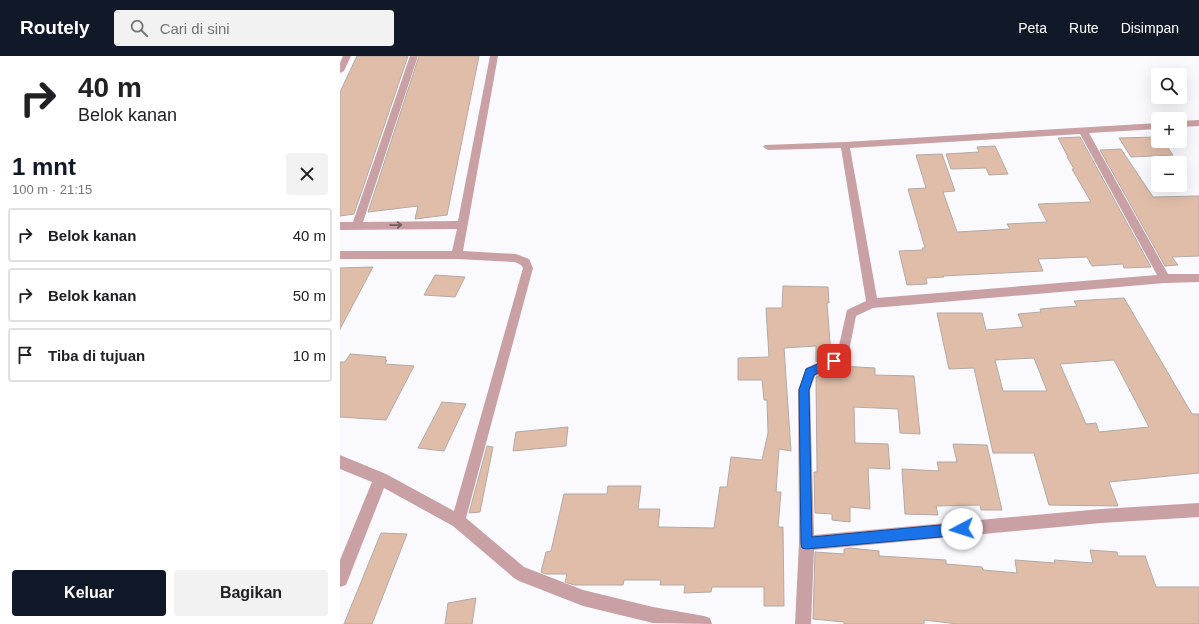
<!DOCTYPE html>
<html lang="id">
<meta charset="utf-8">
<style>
:root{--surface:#fff;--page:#f2f2f2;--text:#202124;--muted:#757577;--line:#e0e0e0;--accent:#111827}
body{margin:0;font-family:Arial,sans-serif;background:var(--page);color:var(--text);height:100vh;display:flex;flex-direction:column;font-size:15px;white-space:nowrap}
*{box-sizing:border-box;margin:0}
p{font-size:13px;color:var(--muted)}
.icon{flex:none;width:22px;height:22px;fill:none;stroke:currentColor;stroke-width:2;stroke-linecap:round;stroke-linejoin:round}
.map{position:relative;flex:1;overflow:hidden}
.sheet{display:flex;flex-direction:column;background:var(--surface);width:340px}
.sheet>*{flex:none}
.banner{background:#fff;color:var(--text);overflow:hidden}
.controls{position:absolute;left:811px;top:12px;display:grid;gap:8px}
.controls a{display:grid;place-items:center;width:36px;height:36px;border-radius:4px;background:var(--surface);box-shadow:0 4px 16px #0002;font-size:20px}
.pin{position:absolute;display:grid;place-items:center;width:34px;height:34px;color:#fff;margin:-17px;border-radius:8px;box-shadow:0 2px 6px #0006}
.me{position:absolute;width:44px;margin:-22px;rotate:265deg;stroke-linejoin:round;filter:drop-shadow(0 0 3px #0008)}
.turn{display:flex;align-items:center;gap:14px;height:84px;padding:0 12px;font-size:18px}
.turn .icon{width:52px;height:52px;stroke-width:2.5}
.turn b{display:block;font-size:28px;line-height:34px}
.round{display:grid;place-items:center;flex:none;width:42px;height:42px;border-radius:4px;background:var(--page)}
.headline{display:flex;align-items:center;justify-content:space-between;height:68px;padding:0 12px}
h1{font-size:24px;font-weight:700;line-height:30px;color:var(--accent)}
.action{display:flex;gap:8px;margin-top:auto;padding:8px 12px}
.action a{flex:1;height:46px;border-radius:4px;background:var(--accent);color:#fff;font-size:16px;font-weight:700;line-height:46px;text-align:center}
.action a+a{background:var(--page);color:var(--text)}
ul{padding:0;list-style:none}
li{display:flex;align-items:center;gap:12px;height:54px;margin:0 8px 6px;padding:0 4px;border:2px solid var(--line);border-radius:4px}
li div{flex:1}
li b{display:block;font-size:15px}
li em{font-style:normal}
header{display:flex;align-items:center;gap:24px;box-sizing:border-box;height:56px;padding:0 20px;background:var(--accent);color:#fff}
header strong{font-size:19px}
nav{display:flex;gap:22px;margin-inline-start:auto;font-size:14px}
.search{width:280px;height:36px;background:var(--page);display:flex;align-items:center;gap:10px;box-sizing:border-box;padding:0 14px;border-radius:4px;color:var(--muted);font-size:15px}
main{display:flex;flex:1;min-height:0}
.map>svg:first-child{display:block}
.building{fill:#dfbda9;stroke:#b4aaa4;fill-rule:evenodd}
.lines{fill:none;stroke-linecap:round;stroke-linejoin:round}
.minor{fill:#c9a0a3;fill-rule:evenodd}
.oneway{stroke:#6f5c60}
.route{fill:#1a73e8;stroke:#114b97}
</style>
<header>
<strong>Routely</strong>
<div class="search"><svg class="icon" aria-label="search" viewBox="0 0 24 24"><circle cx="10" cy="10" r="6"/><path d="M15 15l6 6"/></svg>Cari di sini</div>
<nav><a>Peta</a><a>Rute</a><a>Disimpan</a></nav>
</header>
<main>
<section class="sheet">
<div class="banner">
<div class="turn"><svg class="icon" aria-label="right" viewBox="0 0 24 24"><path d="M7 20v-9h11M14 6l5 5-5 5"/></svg><div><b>40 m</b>Belok kanan</div></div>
</div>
<div class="headline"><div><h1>1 mnt</h1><p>100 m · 21:15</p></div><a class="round"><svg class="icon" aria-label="close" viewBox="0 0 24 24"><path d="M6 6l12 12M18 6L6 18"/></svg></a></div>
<ul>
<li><svg class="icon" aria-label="right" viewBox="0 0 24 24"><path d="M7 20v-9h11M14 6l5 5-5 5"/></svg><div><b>Belok kanan</b></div><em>40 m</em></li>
<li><svg class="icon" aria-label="right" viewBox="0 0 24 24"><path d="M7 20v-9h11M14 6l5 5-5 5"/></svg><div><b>Belok kanan</b></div><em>50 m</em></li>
<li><svg class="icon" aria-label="arrive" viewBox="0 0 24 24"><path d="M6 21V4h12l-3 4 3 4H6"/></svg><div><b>Tiba di tujuan</b></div><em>10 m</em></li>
</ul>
<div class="action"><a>Keluar</a><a>Bagikan</a></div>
</section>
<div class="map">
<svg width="859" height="568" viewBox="0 0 859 568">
<rect width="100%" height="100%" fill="#f9f9fe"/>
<path class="building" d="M17 0H68L14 158 0 160V36Z
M79 0H139L107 159 75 163 78 150 28 156Z
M740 81 811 211 784 212 783 208 752 210 747 201 698 203 703 215 603 220 604 221 586 222 587 228 567 229 559 195 583 194 582 192H585L568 133 586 132 576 99 602 98 615 135 603 136 617 176 670 173 667 168 707 166 698 148 751 146 732 113H734L727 101H728L718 82Z
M818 81V85H823L833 99 791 101 779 82Z
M655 90 668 118 649 119 646 112 611 113 606 98 639 96 637 91Z
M781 93 813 141 859 140V200L832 201 838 209 825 210 760 94Z
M33 211 0 273V212Z
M95 219 125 221 115 241 84 239Z
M443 230 488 231 489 247H487L491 299 476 306V290L444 292 451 395 439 393 436 436H441L438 471H443L444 550H424V531H372L371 536 344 537 345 529H320L321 524H284L283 529H234L225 526 227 518H205L201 516 206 496 211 495 224 438H267L268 430H301L298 453H320L318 471 374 472 380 431H387L391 401 422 404 428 377 427 344H424L422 324H398V302L429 301 426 252H442Z
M784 242 852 358H859V417L769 426 778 450 709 449 694 397H653L634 312 609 313 597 257H642L646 274 683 271 678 258 701 256 700 253 737 250 734 245ZM694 302 707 335H663L655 304ZM774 304 809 371 759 376 756 367 746 368 720 308Z
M10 298 46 301 45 304H47L45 308 74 310 46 364 0 361V306H5Z
M500 310 535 312V319L574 320 580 378 560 377 558 353 514 351 515 387 548 388 550 413 528 412 530 453 510 451V466L492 464V458L475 457 474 416H477L476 321Z
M102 346 126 348 104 395 78 392Z
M228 371 226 390 173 395 176 376Z
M613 388 647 389 662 454H641L640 449 596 450 598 459 565 458 562 413 599 415 597 406H617Z
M147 390 153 391 140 456 129 457Z
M41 477 67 478 32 568H4Z
M510 492 539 495V500L606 504V508L642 511 643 514 677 517 675 504 715 507 714 504 753 507 750 494 777 496 778 500H805L816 531H859V568H618L584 564V568H504V566L473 563 475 496 504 498V493Z
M136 542 132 568H105L108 547Z"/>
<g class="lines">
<path class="minor" d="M3 0H11L4 15 0 17V7Z
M70 0H78L23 166 118 165 150 0H158L123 195 176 198 189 203 193 212 126 462 184 511 243 534 313 551 364 560 370 562 372 568 313 567 243 550 179 525 174 522 113 470 44 432 6 529 0 531V504L32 426 0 413V399L46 418 114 455 183 212 181 209 175 206 117 203H0V195H112L117 173 0 174V166H13Z
M859 64V70L840 71V65Z
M818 67V73L749 77 828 218H859V226L825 227 533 252 516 260 508 300 499 309 475 320 470 334 474 479 761 453 859 447V461L761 467 474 494 471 568H455L459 487 458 334 466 312 491 301 498 294 507 254 526 245 501 92 428 94 423 91 425 89 505 86ZM740 78 817 219 537 242 510 92Z"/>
</g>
<defs><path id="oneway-shaft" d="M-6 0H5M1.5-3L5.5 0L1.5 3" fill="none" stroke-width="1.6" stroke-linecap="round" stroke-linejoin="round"/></defs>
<use class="oneway" href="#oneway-shaft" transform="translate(56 169) rotate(-1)"/>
<path class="route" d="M494 301 498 302 499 305 498 308 474 319 469 334 472 481 622 467 626 469 627 473 626 477 622 479 466 493 462 492 461 488 459 334 466 313Z"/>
</svg>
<div class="controls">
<a><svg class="icon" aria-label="search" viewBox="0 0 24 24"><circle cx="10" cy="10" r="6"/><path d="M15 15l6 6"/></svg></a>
<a>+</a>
<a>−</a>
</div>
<div class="pin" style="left:494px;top:305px;background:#d93025"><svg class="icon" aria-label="arrive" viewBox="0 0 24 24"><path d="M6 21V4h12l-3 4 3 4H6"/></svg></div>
<svg class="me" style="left:622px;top:473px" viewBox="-20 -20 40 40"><circle r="19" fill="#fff"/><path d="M0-13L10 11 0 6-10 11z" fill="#1a73e8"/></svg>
</div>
</main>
